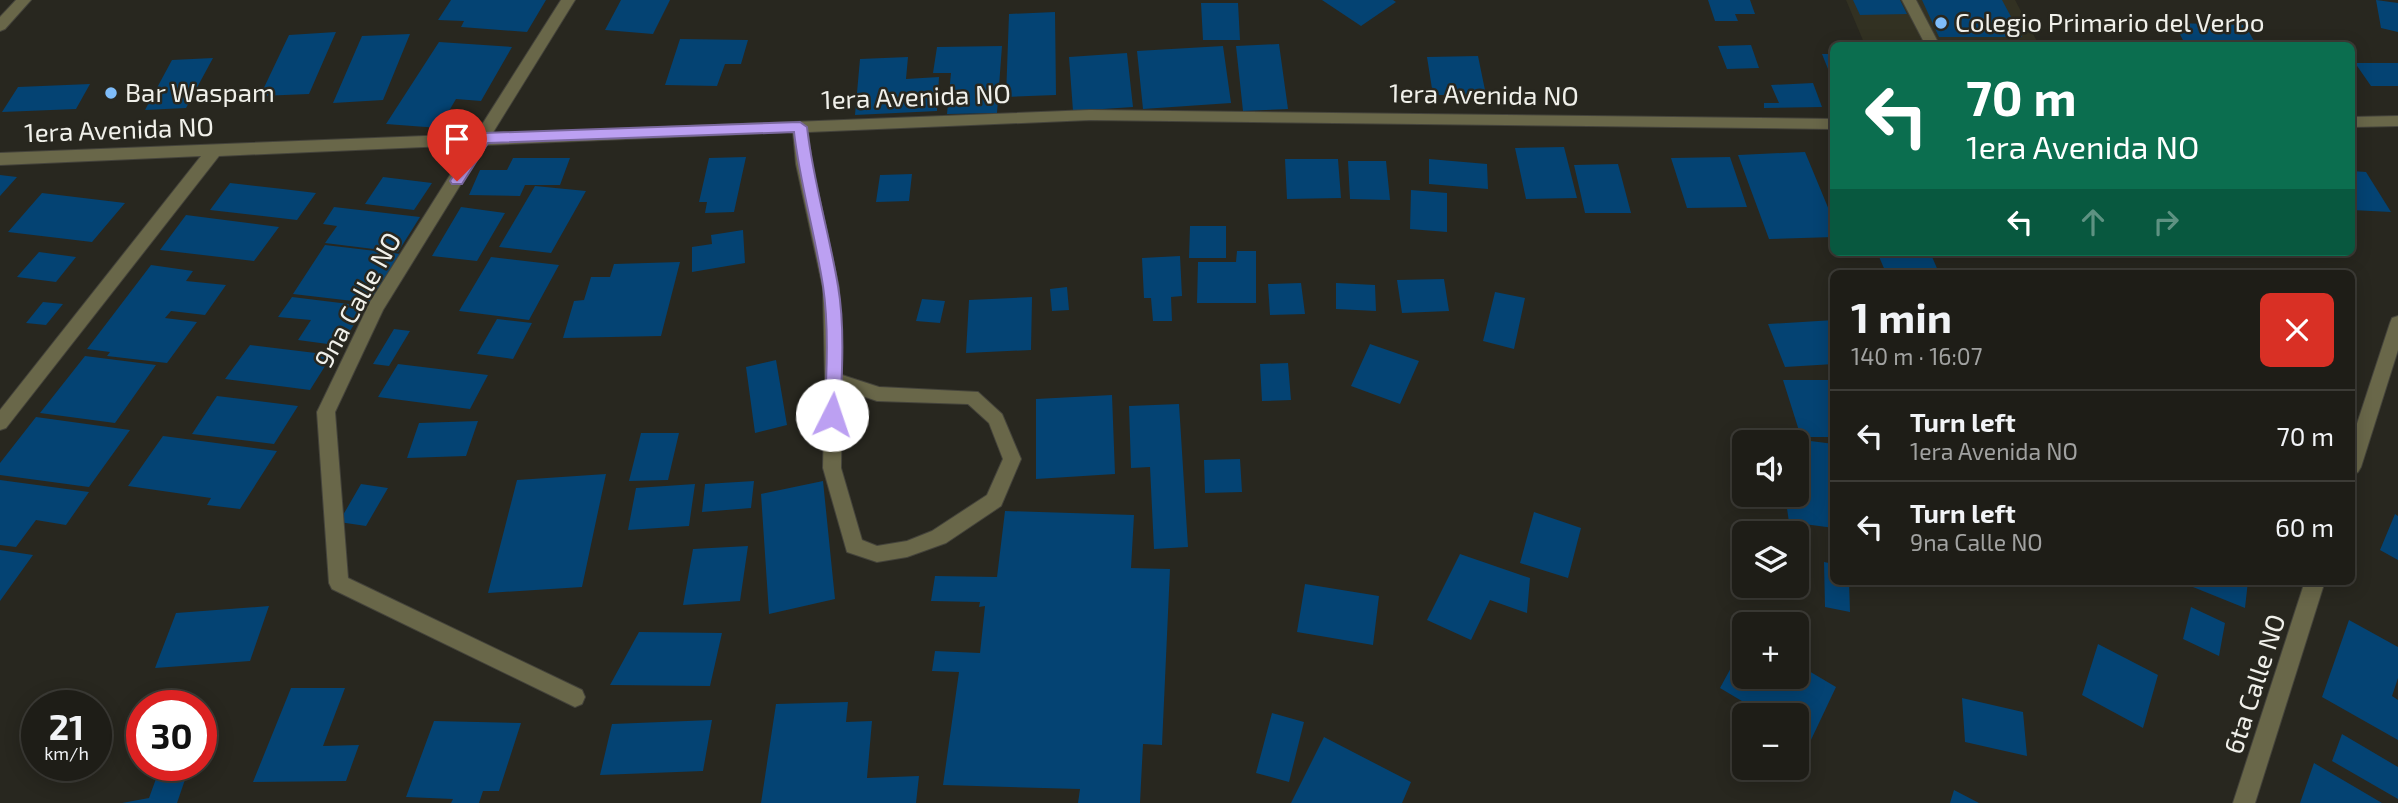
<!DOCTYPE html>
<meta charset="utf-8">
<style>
:root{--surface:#1e1d17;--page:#262620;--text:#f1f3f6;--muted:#a1a2a1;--line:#3c3b36}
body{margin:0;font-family:"Exo 2",sans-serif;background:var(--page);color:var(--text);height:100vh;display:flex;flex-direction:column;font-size:26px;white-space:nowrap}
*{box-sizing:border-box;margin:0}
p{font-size:23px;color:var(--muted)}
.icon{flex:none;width:38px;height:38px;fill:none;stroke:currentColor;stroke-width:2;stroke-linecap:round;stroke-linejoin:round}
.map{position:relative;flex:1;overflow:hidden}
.sheet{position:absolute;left:1830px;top:270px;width:525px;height:315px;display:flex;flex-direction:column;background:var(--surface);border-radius:10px;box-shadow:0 4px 18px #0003,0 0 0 2px var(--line)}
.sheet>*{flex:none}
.top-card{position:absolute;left:1830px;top:42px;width:525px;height:214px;border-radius:10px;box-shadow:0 4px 18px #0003,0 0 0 2px var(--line);background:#0b6e4f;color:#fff;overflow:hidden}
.controls{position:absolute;left:1732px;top:430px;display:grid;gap:14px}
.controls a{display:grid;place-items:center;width:77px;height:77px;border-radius:10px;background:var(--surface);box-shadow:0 4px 18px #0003,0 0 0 2px var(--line);font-size:35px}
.speed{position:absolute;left:21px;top:690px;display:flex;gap:14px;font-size:35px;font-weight:700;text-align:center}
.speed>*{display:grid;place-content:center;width:91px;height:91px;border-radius:50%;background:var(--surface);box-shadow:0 4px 18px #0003,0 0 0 2px var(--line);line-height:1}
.speed small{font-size:18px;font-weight:400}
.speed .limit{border:10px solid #d22;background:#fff;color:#111}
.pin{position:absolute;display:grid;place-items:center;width:60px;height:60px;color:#fff;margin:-72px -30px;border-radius:50% 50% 50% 0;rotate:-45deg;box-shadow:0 0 7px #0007}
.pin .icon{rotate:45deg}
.me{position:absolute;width:77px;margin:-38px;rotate:4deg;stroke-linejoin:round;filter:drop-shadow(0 0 5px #0008)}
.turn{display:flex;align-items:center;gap:24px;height:147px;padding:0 21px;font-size:32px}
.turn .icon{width:91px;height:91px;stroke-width:2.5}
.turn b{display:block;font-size:49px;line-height:60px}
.lanes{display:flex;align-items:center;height:66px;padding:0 21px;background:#0003;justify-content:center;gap:35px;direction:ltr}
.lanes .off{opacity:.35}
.round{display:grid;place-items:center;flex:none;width:74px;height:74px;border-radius:10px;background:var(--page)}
.head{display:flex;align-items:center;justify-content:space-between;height:119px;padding:0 21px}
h1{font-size:42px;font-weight:700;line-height:52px}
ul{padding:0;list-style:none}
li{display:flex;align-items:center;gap:21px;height:91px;padding:0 21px;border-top:2px solid var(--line)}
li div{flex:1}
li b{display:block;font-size:26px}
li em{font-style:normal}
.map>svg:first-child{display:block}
.built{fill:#323122}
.building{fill:#044373}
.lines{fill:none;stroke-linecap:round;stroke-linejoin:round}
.minor-casing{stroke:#44433b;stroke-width:2}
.minor{fill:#696749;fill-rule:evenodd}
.route{fill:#bca0f2;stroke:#7a689d;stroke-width:2}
.poi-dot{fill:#7fbdfa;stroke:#28271f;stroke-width:2.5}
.labels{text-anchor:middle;stroke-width:5;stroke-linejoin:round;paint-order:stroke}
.poi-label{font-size:26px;fill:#f0f0ea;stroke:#28271f;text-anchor:start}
.street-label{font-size:26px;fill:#f0f0ea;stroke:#28271f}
</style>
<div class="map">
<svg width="2398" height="803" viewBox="0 0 2398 803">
<rect width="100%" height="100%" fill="#28271f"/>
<path class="built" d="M1846 0H2015L2039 45H1865Z"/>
<path class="building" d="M451 0H546L527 32 461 27 464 21 438 20Z
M621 0H670L653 34 605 30Z
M1322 0H1393L1396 2 1361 26Z
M1708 0H1750L1755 14H1735L1738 21H1715Z
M1853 0H1900L1907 14 1860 15Z
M1922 0H2002L2022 37H1939Z
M2376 0 2398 3V32L2381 28Z
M1201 3H1238L1240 40H1203Z
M1055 12 1056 95 1006 97 1009 14Z
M2174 23 2245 25 2257 46H2186Z
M336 32 309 94 260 96 289 35Z
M410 34 383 100 333 103 362 36Z
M680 39 748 40 741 64H725L717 86 665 85Z
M2140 40H2169L2172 46H2143Z
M439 42 512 47 481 101 456 99 439 128 386 124Z
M1279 44 1288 109 1243 111 1236 46Z
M1751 45 1759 68 1727 69 1718 46Z
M1002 46 997 113 947 114 951 73H933L937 47Z
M1223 46 1231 103 1143 109 1137 51Z
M1127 53 1133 107 1073 111 1069 57Z
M1822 54H1834V74H1830Z
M1478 56 1486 95H1433L1427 57Z
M908 57 906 79 939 77 937 111 855 115 860 59Z
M213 58 186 108 145 110 172 60Z
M2355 63H2398V86H2371Z
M1813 83 1822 107 1764 108V103H1779L1771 85Z
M90 84 76 109 2 112 18 87Z
M1564 147 1577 198 1526 199 1515 148Z
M1805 152 1834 222V237L1769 239 1738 155Z
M746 157 734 212 705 213 707 202H699L709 158Z
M1730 157 1747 207 1687 208 1671 158Z
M513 158H570L560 185H525L520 196 469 195 480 170H507Z
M1285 159H1338L1341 198 1287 199Z
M1429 159 1487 164 1488 189 1429 184Z
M1348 161H1386L1390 200 1350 199Z
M1618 164 1631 213H1585L1574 165Z
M2352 171 2366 172 2391 212 2352 210Z
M912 174 909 201 876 202 880 175Z
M0 175 17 177 0 196Z
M383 177 432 183 414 210 365 204Z
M230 183 283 189 316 193 297 220 210 210Z
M535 186 586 191 551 253 499 247Z
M1411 190 1447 193V232L1410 229Z
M42 193 125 203 92 242 8 232Z
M334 207 420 217 398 252 325 243 337 226 323 224Z
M461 207 505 213 477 261 432 256Z
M186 215 279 227 254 261 160 250Z
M1190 226H1226V258H1189Z
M743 230 745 263 692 272V247L712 244 711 235Z
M325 245 401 254 370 303 293 294Z
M1237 251H1256V303H1197L1198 262H1236Z
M39 252 76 257 56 282 17 277Z
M1877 252H1930L1939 273H1886Z
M1180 256 1182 296 1171 297 1172 321H1153L1151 298H1144L1142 258Z
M491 257 559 265 529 320 459 311Z
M680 262 661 336 563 338 574 301 584 300 591 277H610L614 264Z
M151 265 193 271 186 281 226 285 205 315 171 311 165 318 197 322 167 363 107 356 110 352 87 349Z
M1444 279 1449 311 1402 313 1397 280Z
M1301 283 1305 314 1270 315 1268 284Z
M1336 283 1375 285 1376 311 1336 309Z
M1067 287 1069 310 1052 311 1050 289Z
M1495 292 1525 298 1514 349 1483 341Z
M292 297 357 305 366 306 341 345H335L298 340 311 320 278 317Z
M1032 297 1031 350 966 353 969 300Z
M922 299 945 301 940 323 916 321Z
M43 302 63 304 46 325 26 323Z
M497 319 532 323 513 359 477 354Z
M1834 320V364L1785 367 1768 324Z
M394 329 410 331 389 366 373 364Z
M1370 344 1419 361 1400 404 1351 386Z
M250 345 332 355 310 390 225 379Z
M85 356 156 365 115 423 40 413Z
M776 360 787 425 755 433 746 367Z
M1288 363 1291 400 1262 401 1260 364Z
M398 364 488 375 470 409 378 397Z
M1783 380H1834V437H1801Z
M1112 395 1115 474 1036 479V399Z
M217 396 298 406 274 444 192 434Z
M1179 404 1188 547 1154 549 1150 467 1131 468 1129 406Z
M36 417 130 430 89 487 0 475V463Z
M478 421 466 456 407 458 419 423Z
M641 433H679L668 480 629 481Z
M163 436 277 451 240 509 207 505 211 498 128 486Z
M1779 437 1834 444V528L1789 522 1785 495H1797V443H1779Z
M1240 459 1242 492 1205 493 1204 460Z
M606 474 582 587 488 593 517 480Z
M0 480 89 492 66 525 36 520 16 547 0 545Z
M754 481 751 508 702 512 705 484Z
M823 481 835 599 769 614 761 494Z
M361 484 388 488 366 526 339 522Z
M695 484 689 526 628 530 636 488Z
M1005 511 1134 515 1131 568 1170 569 1162 745 1143 744 1140 803H1078L1080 789 943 785 959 672 932 671 935 651 980 653 985 606 979 607 980 602 931 601 935 576 997 577Z
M1534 512 1581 528 1568 578 1520 563Z
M2395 514 2398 516V560L2380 550Z
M748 546 740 601 683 605 693 549Z
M0 550 33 555 0 601Z
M1460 554 1530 578 1527 613 1490 600 1471 640 1427 620Z
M1824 562 1834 564V581H1849L1850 612 1825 607Z
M2178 581H2248L2245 608Z
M1305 584 1379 596 1373 645 1297 632Z
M269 606 250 661 155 668 176 613Z
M2191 607 2225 623 2219 656 2183 639Z
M2349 620 2398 647V678L2392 696 2398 700V740L2322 697Z
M639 632 722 633 710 686 610 685Z
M1745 642V677H1797V664L1836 687 1810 742 1797 734V716H1767L1720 688Z
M2098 644 2158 675 2143 728 2082 695Z
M291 688H345L323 746 359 745 346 781 253 782Z
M1962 698 2023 712 2027 756 1965 742Z
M848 702 846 722 872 721 867 778 919 776 916 803H761L776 704Z
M1272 713 1304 722 1289 782 1256 773Z
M712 720 703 771 600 775 612 724Z
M434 721 521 723 499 791H483L479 803H451L453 799 406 797Z
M2342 734 2398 767V799L2332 761Z
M1324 737 1411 782 1402 803H1291Z
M2314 763 2382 803H2300Z
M161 765H190L177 803H122L149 798Z
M1954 790 1979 803H1950Z"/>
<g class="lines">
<g class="minor-casing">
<path id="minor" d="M16 0H31L5 29 0 31V17Z
M561 0H575L492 134 1090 110 1834 119V129L1090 120 808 132 812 164 839 288 842 375 879 387 978 392 1002 414 1021 459 1001 506 946 543 907 557 877 562 847 552 823 468 825 380 823 288 796 164 793 132 485 145 383 310 335 412 348 578 582 690 585 697 582 704 575 707 332 589 329 583 317 412 370 302 469 145 219 156 6 428 0 430V410L201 156 0 165V153L476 134ZM842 389 877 401 968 404 989 423 1003 459 987 495 932 531 907 541 877 546 862 540 841 468Z
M1902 0H1916L1940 46H1926Z
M2398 116V126L2352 127V117Z
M2398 316V350L2361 467 2358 472 2352 475V439L2390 323 2392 318Z
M2305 581H2325L2255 803H2233Z"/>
</g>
<use href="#minor" class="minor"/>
</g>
<path class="route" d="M800 122 807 127C813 181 829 232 838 286 845 326 842 375 840 415L837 420H826L824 415C827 375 829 326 823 286 815 234 800 184 794 132L488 143 462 184H452L450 181 479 135 484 133Z"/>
<g class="poi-dot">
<circle cx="1941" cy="23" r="7"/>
<circle cx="111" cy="93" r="7"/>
</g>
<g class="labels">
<g class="poi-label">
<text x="1955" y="32">Colegio Primario del Verbo</text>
<text x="125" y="102">Bar Waspam</text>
</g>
<g class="street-label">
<text transform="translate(1484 95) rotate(1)" y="9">1era Avenida NO</text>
<text transform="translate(916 97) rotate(-2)" y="9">1era Avenida NO</text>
<text transform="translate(119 130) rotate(-2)" y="9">1era Avenida NO</text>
<text transform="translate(358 300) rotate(-61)" y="9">9na Calle NO</text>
<text transform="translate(2255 684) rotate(-72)" y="9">6ta Calle NO</text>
</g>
</g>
</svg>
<div class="controls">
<a><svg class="icon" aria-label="sound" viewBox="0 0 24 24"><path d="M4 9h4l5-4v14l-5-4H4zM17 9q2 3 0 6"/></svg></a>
<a><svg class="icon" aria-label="layers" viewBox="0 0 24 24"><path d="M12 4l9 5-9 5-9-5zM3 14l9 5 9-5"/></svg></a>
<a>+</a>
<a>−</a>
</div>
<div class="speed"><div>21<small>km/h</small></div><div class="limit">30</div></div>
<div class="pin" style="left:457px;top:181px;background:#d93025"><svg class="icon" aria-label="arrive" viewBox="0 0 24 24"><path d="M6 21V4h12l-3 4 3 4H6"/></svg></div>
<svg class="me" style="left:832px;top:415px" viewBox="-20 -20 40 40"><circle r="19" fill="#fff"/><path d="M0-13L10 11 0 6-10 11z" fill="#bca0f2"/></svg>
<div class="top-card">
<div class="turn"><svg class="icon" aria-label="left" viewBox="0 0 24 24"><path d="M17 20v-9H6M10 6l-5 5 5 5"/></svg><div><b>70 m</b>1era Avenida NO</div></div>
<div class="lanes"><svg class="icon" aria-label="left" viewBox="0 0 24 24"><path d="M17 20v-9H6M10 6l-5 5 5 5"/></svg><svg class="icon off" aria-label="ahead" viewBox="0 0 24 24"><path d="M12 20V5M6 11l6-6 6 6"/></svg><svg class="icon off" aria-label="right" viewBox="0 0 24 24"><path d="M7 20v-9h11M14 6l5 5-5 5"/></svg></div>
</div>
<section class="sheet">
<div class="head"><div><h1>1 min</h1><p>140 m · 16:07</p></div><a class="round" style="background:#d93025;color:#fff"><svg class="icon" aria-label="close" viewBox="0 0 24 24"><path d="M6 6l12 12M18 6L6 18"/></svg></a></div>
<ul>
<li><svg class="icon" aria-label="left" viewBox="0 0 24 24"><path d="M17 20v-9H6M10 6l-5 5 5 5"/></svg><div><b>Turn left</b><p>1era Avenida NO</p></div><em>70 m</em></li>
<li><svg class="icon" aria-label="left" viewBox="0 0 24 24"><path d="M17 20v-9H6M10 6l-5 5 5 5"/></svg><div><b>Turn left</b><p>9na Calle NO</p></div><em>60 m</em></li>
</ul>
</section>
</div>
